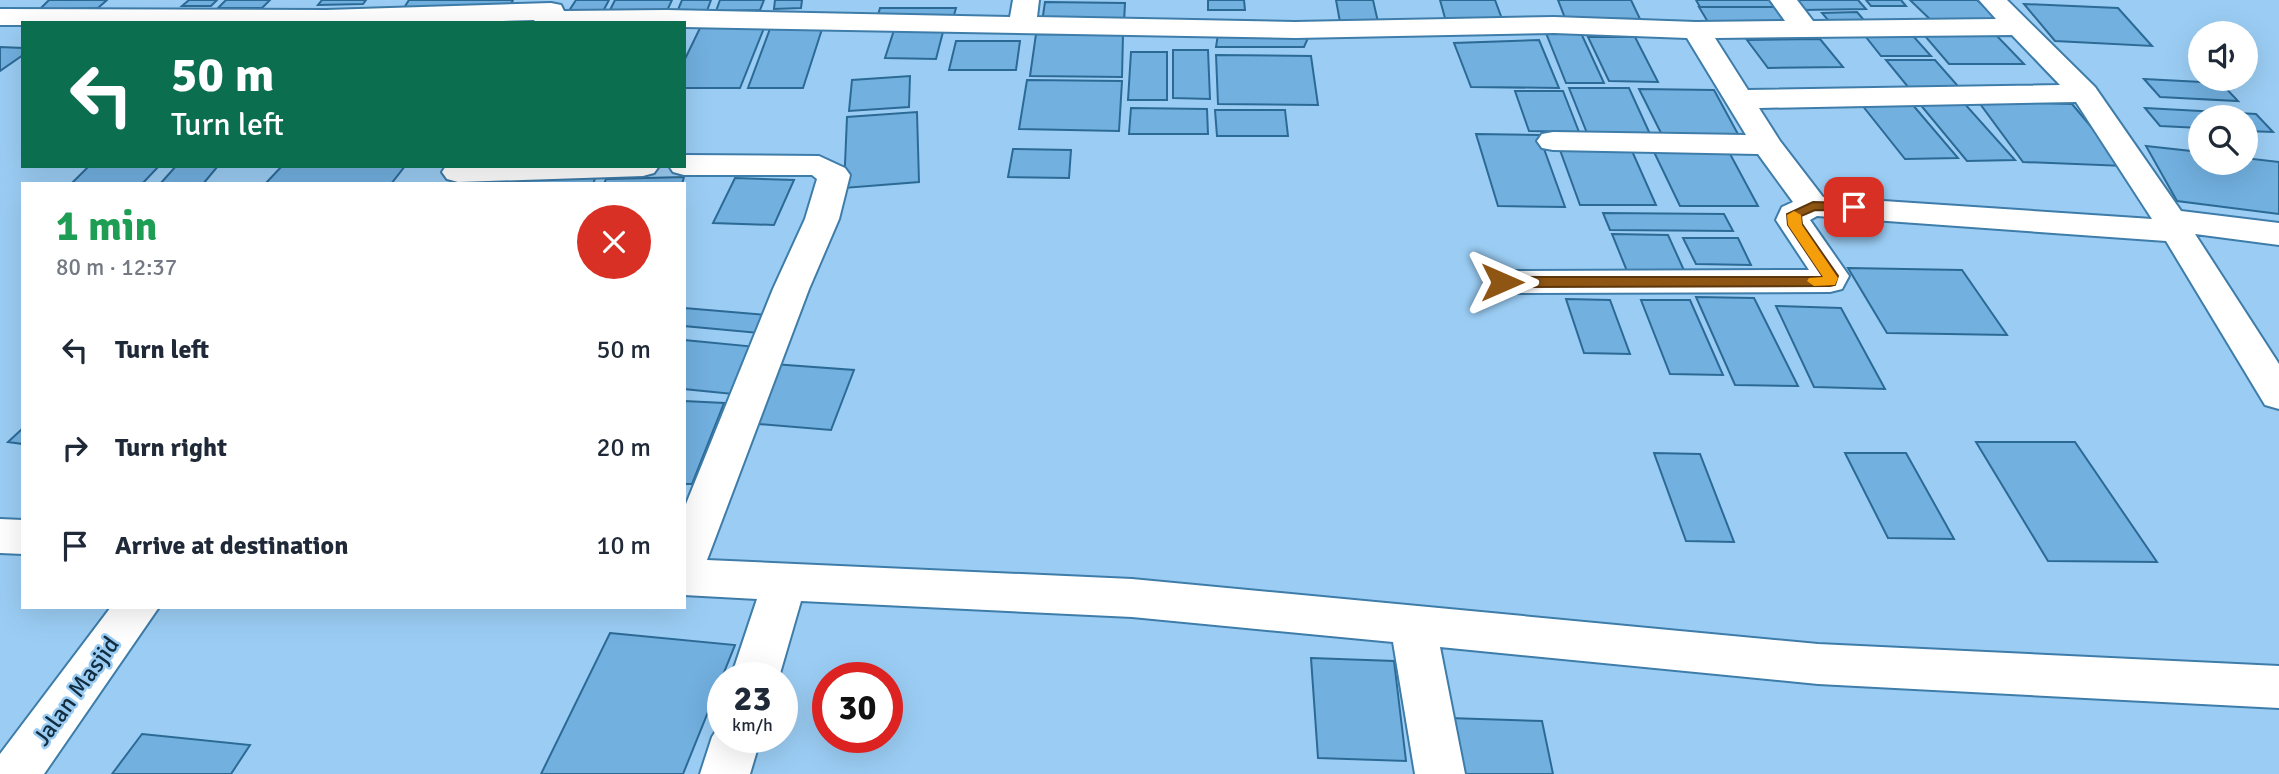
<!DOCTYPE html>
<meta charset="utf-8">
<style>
:root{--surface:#fff;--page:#f2f2f3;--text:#1f2937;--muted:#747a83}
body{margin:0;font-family:Signika,sans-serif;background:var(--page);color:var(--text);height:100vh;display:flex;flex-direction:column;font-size:26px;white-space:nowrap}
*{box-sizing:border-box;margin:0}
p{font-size:23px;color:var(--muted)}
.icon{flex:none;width:38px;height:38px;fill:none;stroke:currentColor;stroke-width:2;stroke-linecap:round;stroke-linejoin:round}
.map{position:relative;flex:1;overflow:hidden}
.panel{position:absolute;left:21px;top:182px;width:665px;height:427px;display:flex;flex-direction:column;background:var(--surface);border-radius:0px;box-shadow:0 7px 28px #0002}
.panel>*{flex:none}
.hud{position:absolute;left:21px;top:21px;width:665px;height:147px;border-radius:0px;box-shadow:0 7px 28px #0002;background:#0b6e4f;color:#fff;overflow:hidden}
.tools{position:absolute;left:2188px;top:21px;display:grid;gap:14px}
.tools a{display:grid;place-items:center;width:70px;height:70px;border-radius:50%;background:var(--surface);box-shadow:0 7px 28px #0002;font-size:35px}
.speed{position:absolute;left:707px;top:662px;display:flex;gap:14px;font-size:35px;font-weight:700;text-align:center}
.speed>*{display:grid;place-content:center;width:91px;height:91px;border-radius:50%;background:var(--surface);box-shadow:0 7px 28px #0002;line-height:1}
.speed small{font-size:18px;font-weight:400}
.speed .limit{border:10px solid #d22;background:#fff;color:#111}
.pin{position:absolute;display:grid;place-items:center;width:60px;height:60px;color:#fff;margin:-30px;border-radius:14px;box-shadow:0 4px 10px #0006}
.me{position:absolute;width:77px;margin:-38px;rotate:90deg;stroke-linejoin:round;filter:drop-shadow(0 0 5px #0008)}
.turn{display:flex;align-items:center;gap:24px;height:147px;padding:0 35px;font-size:32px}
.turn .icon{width:91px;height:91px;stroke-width:2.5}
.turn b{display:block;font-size:49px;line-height:60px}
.round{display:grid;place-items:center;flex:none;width:74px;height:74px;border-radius:37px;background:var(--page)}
.head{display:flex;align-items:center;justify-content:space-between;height:119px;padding:0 35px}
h1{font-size:42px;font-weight:700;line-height:52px;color:#1e9e55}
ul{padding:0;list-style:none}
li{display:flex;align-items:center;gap:21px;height:98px;padding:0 35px}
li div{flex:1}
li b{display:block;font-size:26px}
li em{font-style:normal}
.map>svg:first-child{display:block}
.building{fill:#72b0e0;stroke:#2c6a96;stroke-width:2}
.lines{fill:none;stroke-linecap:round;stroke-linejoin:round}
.minor-casing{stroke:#3e7ca9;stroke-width:4}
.minor{fill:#fff;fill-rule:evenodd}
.route{fill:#8f5512;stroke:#5d370c;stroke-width:2}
.slow{fill:#f59e0b}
.labels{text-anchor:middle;stroke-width:5;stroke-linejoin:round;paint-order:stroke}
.near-street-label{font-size:24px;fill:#132d40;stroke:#9bcdf4}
</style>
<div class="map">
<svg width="2279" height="774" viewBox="0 0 2279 774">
<rect width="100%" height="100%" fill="#9bcdf4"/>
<path class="building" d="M49 0H107L98 8 39 10Z
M189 0H217L211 6H182Z
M226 0H270L262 8H218Z
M322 0H366L363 4 318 5Z
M409 0H513L508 10 400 14Z
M576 0H609L600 17H565Z
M615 0H672L665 15 607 16Z
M682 0H711L705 16 675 17Z
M720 0H764L760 10 716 11Z
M775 0H802L801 8 774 9Z
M1208 0H1244L1245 10H1208Z
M1336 0H1373L1378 22H1340Z
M1440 0H1495L1502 19 1445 18Z
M1558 0H1631L1640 19 1565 18Z
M1696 0H1777L1782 7H1700Z
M1793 0H1858L1866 9 1801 10Z
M1866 0H1901L1906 6H1871Z
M1910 0H1977L2004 24 1937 26Z
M1045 2 1125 3 1124 23 1042 22Z
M2024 4 2118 8 2152 46 2055 41Z
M1699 7H1778L1793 28 1711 27Z
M880 8H956L954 15H878Z
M1857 12 1869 26 1834 27 1822 13Z
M771 26H823L803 88H748Z
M895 27 944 28 936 59 885 58Z
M700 28H764L740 88H684V61Z
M1546 33H1581L1604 83H1566Z
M1036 34 1123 35 1122 77 1030 76Z
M1218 34 1308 38 1304 47H1216Z
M1925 36H1997L2024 64H1949Z
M1588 37H1635L1658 82 1609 81Z
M1866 37H1914L1931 56H1881Z
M1820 39 1843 67 1768 68 1747 40Z
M1539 40 1559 88 1471 87 1454 43Z
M956 41H1020L1016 70H949Z
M0 47 23 48V55L0 71Z
M1173 50H1208L1210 99 1173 98Z
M1131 52H1167V100H1128Z
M1216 55 1311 56 1318 105 1218 104Z
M1886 60H1935L1964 93H1913Z
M910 76 909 107 849 111 852 80Z
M2144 79 2221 83 2238 101 2160 97Z
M1027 80 1122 81 1119 131 1019 129Z
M1569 88H1629L1650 134 1587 133Z
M1639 89 1714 90 1739 136 1662 135Z
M1515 91H1563L1579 132 1529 131Z
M1978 101 2072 104 2124 166 2023 162Z
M1919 103H1964L2015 160 1967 161Z
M1912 104 1958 158 1905 159 1862 105Z
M1131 108 1207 109 1208 134H1129Z
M2145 108 2256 114 2273 132 2245 131V117H2200V128L2160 126Z
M1215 110H1285L1288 136H1217Z
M917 112 919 182 844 188 847 117Z
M1476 134 1539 135 1565 207 1498 206Z
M2146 146 2200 152V163H2245V158L2279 162V214L2177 201Z
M1013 149 1071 150 1069 178 1008 177Z
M1560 150 1632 151 1656 205H1580Z
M1654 152H1729L1758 206H1680Z
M89 166H159L142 184H71Z
M176 166H218L203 184H160Z
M282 166H405L391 184H265Z
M596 176 593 184H496L498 179Z
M684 177 682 184H604L606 179Z
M735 178 794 180 774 225 713 223Z
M1603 213 1724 214 1733 231 1610 230Z
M1612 234 1668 235 1687 277 1629 276Z
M1683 238H1738L1751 265 1696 264Z
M1848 268 1962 270 2007 335 1887 333Z
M1696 297 1754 298 1798 386 1735 385Z
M1566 299 1610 300 1630 354 1584 353Z
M1641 300H1690L1723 375 1670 374Z
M1776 306 1841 308 1885 389 1814 387Z
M684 308 768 315 759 333 684 326Z
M684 340 757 347 733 394 684 389Z
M773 364 854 370 831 430 746 423Z
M684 401 724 403 692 484H684Z
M23 428V444L8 442Z
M1976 442H2075L2157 562 2048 561Z
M1654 453 1700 454 1734 542 1686 541Z
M1845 453H1906L1954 539 1888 538Z
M610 633 735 645 683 774H541Z
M1311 658 1394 661 1406 761 1318 758Z
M1449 718 1542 721 1553 774H1457Z
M142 734 250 745 231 774H112Z"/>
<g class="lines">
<g class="minor-casing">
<path id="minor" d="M1013 0H1039L1037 17 1295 22 1554 17 1696 22 1785 21 1770 0H1797L1813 21 1996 19 1979 0H2007L2095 87 2181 211 2279 223V245L2195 234 2279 364V409L2265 405 2166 241 1817 216 1810 220 1849 276 1842 289 1830 292 1502 293 1490 290 1484 282 1490 274 1502 271 1809 270 1776 220 1782 207 1793 202 1758 154 1553 150 1542 148 1537 141 1542 134 1553 132 1746 135 1687 38 1554 33 1295 38 684 27V23H536L534 20 435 23H23V25H0V9L326 10 551 3 561 5 564 11 666 10 1010 17ZM2012 35 2060 85 1748 90 1715 38ZM2076 102 2152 219 1823 197 1780 141 1759 108Z
M684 155 819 156 845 168 850 175 839 219 809 289 707 560 1132 579 1818 644 2279 666V708L1818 684 1440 647 1465 774H1415L1393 642 1132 617 801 601 779 677H731L757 599 684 595V509L773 289 805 219 817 179 812 175H684L673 172 669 166H684Z
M446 166H659L654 173 643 176 458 182 447 179 442 172Z
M0 519 23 520V554L0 553Z
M111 607H159L44 774H0V754Z
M723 720V737H761L750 774H700L712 737Z"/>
</g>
<use href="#minor" class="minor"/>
</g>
<path class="route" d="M1813 202 1854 203 1861 207 1854 211 1815 210 1801 216 1802 224 1838 276 1835 285 1830 286 1502 287 1495 282 1502 277H1823L1788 225 1787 214Z"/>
<path class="slow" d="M1794 211 1801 215 1802 225 1838 278 1835 285 1814 286 1807 281 1809 278 1823 277 1788 225 1787 215Z"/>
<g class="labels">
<g class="near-street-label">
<text transform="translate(76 691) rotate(-54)" y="8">Jalan Masjid</text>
</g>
</g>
</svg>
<div class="tools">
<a><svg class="icon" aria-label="sound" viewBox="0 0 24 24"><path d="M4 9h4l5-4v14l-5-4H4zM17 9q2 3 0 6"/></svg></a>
<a><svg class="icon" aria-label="search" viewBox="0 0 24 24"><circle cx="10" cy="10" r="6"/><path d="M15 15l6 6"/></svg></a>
</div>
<div class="speed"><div>23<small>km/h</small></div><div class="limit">30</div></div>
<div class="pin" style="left:1854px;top:207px;background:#d93025"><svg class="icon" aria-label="arrive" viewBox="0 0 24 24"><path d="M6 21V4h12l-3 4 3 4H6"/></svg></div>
<svg class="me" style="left:1502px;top:282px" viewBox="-20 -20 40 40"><path d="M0-17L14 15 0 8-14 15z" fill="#8f5512" stroke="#fff" stroke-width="4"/></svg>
<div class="hud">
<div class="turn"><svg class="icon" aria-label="left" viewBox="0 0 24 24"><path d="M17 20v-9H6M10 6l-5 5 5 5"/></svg><div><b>50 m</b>Turn left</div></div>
</div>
<section class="panel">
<div class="head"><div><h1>1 min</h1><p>80 m · 12:37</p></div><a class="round" style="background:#d93025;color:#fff"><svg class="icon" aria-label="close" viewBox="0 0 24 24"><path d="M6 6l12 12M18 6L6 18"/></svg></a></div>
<ul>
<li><svg class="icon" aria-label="left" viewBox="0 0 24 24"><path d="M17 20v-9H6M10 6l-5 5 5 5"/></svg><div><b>Turn left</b></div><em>50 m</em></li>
<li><svg class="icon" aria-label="right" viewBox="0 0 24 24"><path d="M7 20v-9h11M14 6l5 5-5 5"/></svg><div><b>Turn right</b></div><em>20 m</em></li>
<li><svg class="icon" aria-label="arrive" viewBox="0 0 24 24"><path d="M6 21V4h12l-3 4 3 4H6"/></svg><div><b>Arrive at destination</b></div><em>10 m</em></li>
</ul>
</section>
</div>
